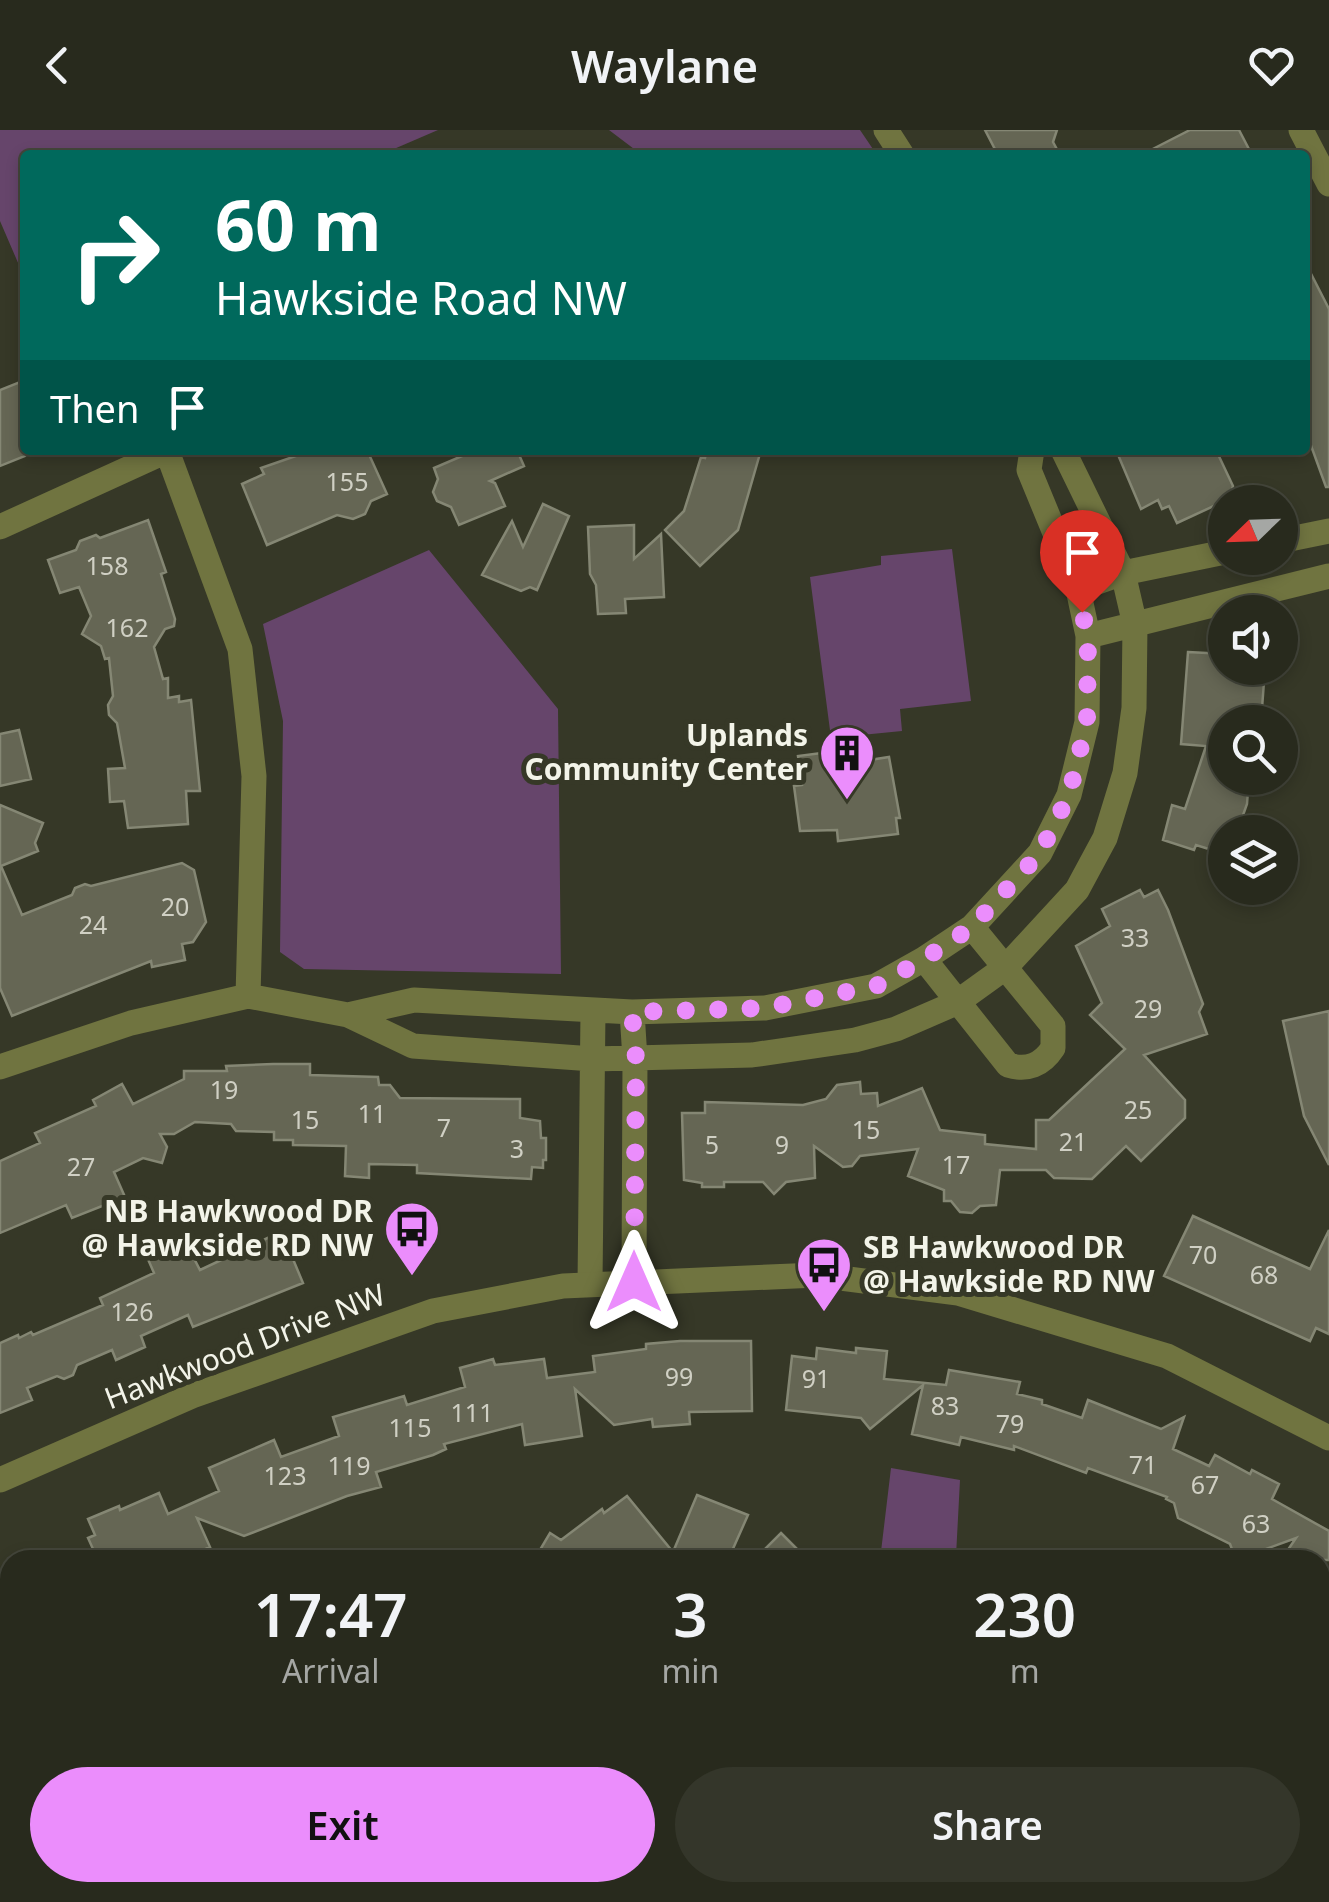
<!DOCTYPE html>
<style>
:root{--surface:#282a1d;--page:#34362a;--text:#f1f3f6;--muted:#a5a7a4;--line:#44463b;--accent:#eb8dfc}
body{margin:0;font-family:"Noto Sans",sans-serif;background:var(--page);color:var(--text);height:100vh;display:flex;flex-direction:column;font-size:38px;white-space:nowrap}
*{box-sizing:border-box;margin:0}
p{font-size:32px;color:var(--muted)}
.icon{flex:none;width:55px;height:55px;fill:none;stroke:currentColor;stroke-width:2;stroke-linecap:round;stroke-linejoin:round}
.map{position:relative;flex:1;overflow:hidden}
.sheet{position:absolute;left:0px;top:1420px;width:1330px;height:352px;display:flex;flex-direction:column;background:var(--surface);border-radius:30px 30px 0 0;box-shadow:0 5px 15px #0003,0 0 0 2px var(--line)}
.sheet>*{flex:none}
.hud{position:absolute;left:20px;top:20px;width:1290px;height:305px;border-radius:10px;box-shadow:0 5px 15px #0003,0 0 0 2px var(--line);background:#00695c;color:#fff;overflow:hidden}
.needle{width:65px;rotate:247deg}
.controls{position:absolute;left:1208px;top:355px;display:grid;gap:20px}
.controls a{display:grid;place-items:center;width:90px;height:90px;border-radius:50%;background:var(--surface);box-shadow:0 5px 15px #0003,0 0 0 2px var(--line);font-size:50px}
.pin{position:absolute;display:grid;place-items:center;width:85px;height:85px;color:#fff;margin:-102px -42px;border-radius:50% 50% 50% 0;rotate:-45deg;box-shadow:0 0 10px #0007}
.pin .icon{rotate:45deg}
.me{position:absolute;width:110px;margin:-55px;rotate:0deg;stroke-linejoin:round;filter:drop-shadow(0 0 8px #0008)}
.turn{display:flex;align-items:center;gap:35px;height:210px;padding:0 30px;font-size:45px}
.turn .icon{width:130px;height:130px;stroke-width:2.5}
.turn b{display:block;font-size:70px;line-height:85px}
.then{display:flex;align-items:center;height:95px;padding:0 30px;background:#0003;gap:20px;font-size:38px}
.eta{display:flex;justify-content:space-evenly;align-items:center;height:170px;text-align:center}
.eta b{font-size:60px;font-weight:600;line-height:70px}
.primary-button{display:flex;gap:20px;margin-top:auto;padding:20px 30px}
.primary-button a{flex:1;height:115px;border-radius:60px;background:var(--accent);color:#111;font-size:40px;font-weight:600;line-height:115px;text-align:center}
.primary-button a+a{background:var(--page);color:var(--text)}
header{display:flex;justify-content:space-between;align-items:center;height:130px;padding:0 30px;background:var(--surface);font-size:45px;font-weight:600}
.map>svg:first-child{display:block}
.green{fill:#66456b}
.building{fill:#656654;stroke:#858774;stroke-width:2.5}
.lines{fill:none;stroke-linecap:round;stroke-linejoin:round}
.minor{stroke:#707440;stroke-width:25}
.tertiary{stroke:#707440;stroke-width:25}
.route{stroke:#eb8dfc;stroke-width:18;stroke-dasharray:0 32.4}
.labels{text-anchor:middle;stroke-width:10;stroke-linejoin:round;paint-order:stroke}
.number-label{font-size:25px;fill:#d0d0c4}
.poi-label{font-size:30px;font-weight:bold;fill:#f3f4e9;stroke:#363827;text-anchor:end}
.street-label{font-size:30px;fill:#f3f4e9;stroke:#363827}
</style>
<header><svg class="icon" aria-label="back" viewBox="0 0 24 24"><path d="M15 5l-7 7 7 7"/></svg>Waylane<svg class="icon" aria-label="heart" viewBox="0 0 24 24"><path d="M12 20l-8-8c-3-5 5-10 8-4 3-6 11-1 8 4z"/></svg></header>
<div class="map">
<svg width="1329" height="1772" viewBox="0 0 1329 1772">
<rect width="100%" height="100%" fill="#363827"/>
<path class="green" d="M0 0H438L380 25H25V149L0 91Z
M609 0H860L877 25H642Z
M952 419 971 571 900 579 902 601 831 608 810 447 881 435V426Z
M429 420 558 579 561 844 304 839 280 822 283 591 263 494Z
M891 1338 960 1350 956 1426 959 1430H880Z"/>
<path class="building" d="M985 0H1057L1053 12 1060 25H998Z
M1190 0H1239L1252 25H1141Z
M1305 132 1329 179V357H1326L1305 299Z
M25 250V326L0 336V260Z
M313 320H367L387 364 371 371 365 384 353 389 337 385 267 415 242 354 264 344 261 338Z
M476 320H517L524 336 490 351 495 353 505 376 459 395 451 377 437 371 433 362 438 349 434 338Z
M707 320H761L738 400 700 436 665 400 684 381 701 327 705 328Z
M1116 320H1216L1233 356 1229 369 1177 393 1169 376 1162 379 1158 370 1141 379Z
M543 374 569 386 537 460 530 457 521 461 482 445 512 391 523 417Z
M148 390 166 442 161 444 175 489 174 496 165 499 154 517 163 549 168 548V568L179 566V572L191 570 200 661H186L188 694 128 698 124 671 110 672 108 639 125 638 117 593 109 585 108 575 113 566 109 528 105 529 101 516 82 504 91 486 79 457 60 463 48 430 76 420 80 411 96 405 100 408Z
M634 395V429L661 404 664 467 625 469 626 483 598 484 596 455 590 444 588 397Z
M1188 522 1225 524V538H1265L1261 592H1225V648H1249L1247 674 1237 702H1225V724L1196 715 1194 720 1163 710 1172 675 1185 679 1206 616 1181 614Z
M19 600 31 649 0 656V604Z
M861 618 863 631 889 627 900 688H896L898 704 838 711 837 700 800 701 794 656 802 655 798 626Z
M0 675 43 693 35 713 38 721 1 736 22 785 72 765 75 758 85 754 91 756 182 733 194 740 206 792 193 812 182 814 185 830 152 837 151 831 12 886 0 858Z
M1140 760 1144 767 1158 760 1168 780 1203 874 1199 882 1207 904 1144 925 1185 970V988L1141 1031 1126 1016 1092 1049 1054 1048 1046 1040H1000L996 1075 980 1076 972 1083 960 1082 951 1071H944V1060L908 1046 918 1019 860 1026 852 1036 843 1037 814 1016 815 1048 786 1052 774 1064 763 1052H724V1057H702V1053L684 1050 682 983H705V972L803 975 826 969 837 955 860 952 861 964 877 963 878 976 922 958 940 1000 985 1005V1014L1036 1019V990H1049L1125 919 1090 885 1102 873 1076 816 1110 796 1102 779Z
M1329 881V1035L1304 986 1283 891Z
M273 934H310V945L378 947 379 955H390L400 968 520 969V988L540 991 541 1008H546V1030H543V1038L532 1037 531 1049 417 1043V1035L369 1034V1048L345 1046 346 1016 293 1015V1010H274V1002L236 1001 231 994 195 992 174 1004H160L167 1017 162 1033 143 1028 114 1042 125 1067 72 1088 66 1075 0 1103V1031L40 1013 35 1003 96 976 93 970 122 954 133 974 184 949V941H227L226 936Z
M1193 1086 1310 1139 1329 1100V1204L1316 1198 1310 1211 1164 1146Z
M274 1105 285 1110 303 1153 193 1197 188 1185 141 1206 145 1217 116 1230 112 1220 77 1235 73 1245 64 1249 57 1246 27 1258 32 1270 0 1283V1213L18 1205 19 1208 31 1202 33 1205 103 1175 100 1168 154 1143 147 1127 185 1111 200 1140Z
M680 1211H751L752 1281 689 1282 690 1294 653 1297 652 1289 614 1295 575 1259 582 1306 525 1315 522 1294 444 1314 446 1319 433 1325 376 1342 381 1357 347 1366 244 1406 197 1388 210 1417 192 1425 189 1430H98L88 1408 95 1405 88 1389 119 1376 120 1380 159 1363 168 1384 219 1361 209 1338 274 1310 281 1327 339 1306 333 1287 404 1266 407 1275 465 1257 460 1238 493 1229 495 1235 544 1229 547 1248 595 1242 593 1226 646 1219V1214Z
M817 1218 856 1223V1218L887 1221 884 1249 946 1255 949 1240 1020 1252 1017 1264 1042 1270V1274L1082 1288 1088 1270 1161 1299 1184 1287 1173 1319 1209 1336 1215 1325 1250 1344 1252 1340 1279 1354 1272 1369 1329 1401V1430H1281L1296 1408 1236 1430 1230 1414 1178 1388 1174 1373 1166 1369 1167 1367 1088 1338 1086 1343 1014 1316V1320L961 1307 959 1315 912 1304 923 1255 870 1299 861 1288 786 1280 792 1226 816 1229Z
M697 1365 748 1385 728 1430H534L550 1403 561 1410 602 1379 604 1383 627 1366 673 1422Z
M781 1403 808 1430H754Z"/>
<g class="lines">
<path class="minor" d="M886 0 902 25
M1301 0 1329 54
M167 321 240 519 254 646 248 866
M0 397 169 320
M1280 411 1329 401
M1078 459 1123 443 1225 422
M1088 506 1329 446
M924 829 1008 935C1027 941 1042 935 1053 918V896L972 797
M632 882 635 929 634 1151
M348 885 414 870 632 882 765 878 876 856 924 829 972 797 1040 723 1069 665 1087 592 1088 506 1078 459 1029 340 1032 320
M0 937 131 893 248 866 348 885 413 916 593 929 752 925 855 910 896 899 956 873 1006 837 1077 760 1105 708 1125 643 1134 578 1135 495 1123 443 1063 320
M590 1154 593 881
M1320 1650 1329 1639
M425 1762 480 1772
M16 1772 43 1762
M668 1772V1762"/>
<path class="tertiary" d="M0 1350 192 1266 433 1181 563 1156 817 1145 958 1163 1167 1226 1329 1308"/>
</g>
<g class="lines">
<path class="route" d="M634 1152 636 929 632 882 765 878 876 856 924 829 972 797 1040 723 1069 665 1087 592 1088 506 1082 482"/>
</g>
<defs>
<g id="building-pin" transform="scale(2.875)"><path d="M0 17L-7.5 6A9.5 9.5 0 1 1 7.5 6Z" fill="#eb8dfc" stroke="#363827"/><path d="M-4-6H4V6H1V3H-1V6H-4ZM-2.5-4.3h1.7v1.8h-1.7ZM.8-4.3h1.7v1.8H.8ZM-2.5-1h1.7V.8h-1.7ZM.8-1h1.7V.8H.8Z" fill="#111"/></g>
<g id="bus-pin" transform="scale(2.875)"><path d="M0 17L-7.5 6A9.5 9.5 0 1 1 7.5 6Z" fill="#eb8dfc" stroke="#363827"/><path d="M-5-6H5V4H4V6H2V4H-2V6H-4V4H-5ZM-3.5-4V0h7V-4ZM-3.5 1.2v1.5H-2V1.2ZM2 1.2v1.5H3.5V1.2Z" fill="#111"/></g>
</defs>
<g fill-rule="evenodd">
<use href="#building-pin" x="847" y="623"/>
<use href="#bus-pin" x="412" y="1099"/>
<use href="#bus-pin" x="824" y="1135"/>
</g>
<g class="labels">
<g class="number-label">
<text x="347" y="361">155</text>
<text x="107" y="445">158</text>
<text x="127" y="507">162</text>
<text x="175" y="786">20</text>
<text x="93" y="804">24</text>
<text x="1135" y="817">33</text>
<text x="1148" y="888">29</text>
<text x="224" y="969">19</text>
<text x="1138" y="989">25</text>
<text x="372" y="993">11</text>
<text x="305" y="999">15</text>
<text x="444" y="1007">7</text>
<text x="866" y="1009">15</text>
<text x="1073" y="1021">21</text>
<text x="712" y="1024">5</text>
<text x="782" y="1024">9</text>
<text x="517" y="1028">3</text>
<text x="956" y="1044">17</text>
<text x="81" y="1046">27</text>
<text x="1203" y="1134">70</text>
<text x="1264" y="1154">68</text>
<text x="132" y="1191">126</text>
<text x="679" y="1256">99</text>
<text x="816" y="1258">91</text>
<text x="945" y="1285">83</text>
<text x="472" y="1292">111</text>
<text x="1010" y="1303">79</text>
<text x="410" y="1307">115</text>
<text x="1143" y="1344">71</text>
<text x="349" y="1345">119</text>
<text x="285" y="1355">123</text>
<text x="1205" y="1364">67</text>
<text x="1256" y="1403">63</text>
</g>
<g class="poi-label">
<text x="808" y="616">Uplands<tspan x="808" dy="34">Community Center</tspan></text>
<text x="373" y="1092">NB Hawkwood DR<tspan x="373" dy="34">@ Hawkside RD NW</tspan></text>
<text x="863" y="1128" text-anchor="start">SB Hawkwood DR<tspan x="863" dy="34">@ Hawkside RD NW</tspan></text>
</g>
<g class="street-label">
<text transform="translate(245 1217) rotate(-21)" y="10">Hawkwood Drive NW</text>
</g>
</g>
</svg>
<div class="controls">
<a><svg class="needle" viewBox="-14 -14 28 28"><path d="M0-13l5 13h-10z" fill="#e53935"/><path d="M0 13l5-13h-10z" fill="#a5a7a4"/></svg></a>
<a><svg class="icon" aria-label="sound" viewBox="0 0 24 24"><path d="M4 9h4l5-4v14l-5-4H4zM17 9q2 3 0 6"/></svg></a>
<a><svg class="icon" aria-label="search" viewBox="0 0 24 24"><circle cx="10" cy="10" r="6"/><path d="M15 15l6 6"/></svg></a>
<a><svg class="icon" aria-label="layers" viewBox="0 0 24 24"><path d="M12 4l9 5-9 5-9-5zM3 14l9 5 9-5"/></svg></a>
</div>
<div class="pin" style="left:1082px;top:482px;background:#d93025"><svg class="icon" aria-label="arrive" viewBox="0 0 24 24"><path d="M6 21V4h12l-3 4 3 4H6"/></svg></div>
<svg class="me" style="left:634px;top:1152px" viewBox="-20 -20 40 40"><path d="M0-17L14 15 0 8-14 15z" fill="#eb8dfc" stroke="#fff" stroke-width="4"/></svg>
<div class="hud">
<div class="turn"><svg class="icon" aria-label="right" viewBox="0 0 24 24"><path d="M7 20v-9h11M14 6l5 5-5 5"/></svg><div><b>60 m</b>Hawkside Road NW</div></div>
<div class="then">Then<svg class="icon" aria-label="arrive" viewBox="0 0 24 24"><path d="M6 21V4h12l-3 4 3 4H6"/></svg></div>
</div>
<section class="sheet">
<div class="eta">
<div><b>17:47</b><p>Arrival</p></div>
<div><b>3</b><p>min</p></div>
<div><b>230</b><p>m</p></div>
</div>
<div class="primary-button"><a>Exit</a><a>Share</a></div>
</section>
</div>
